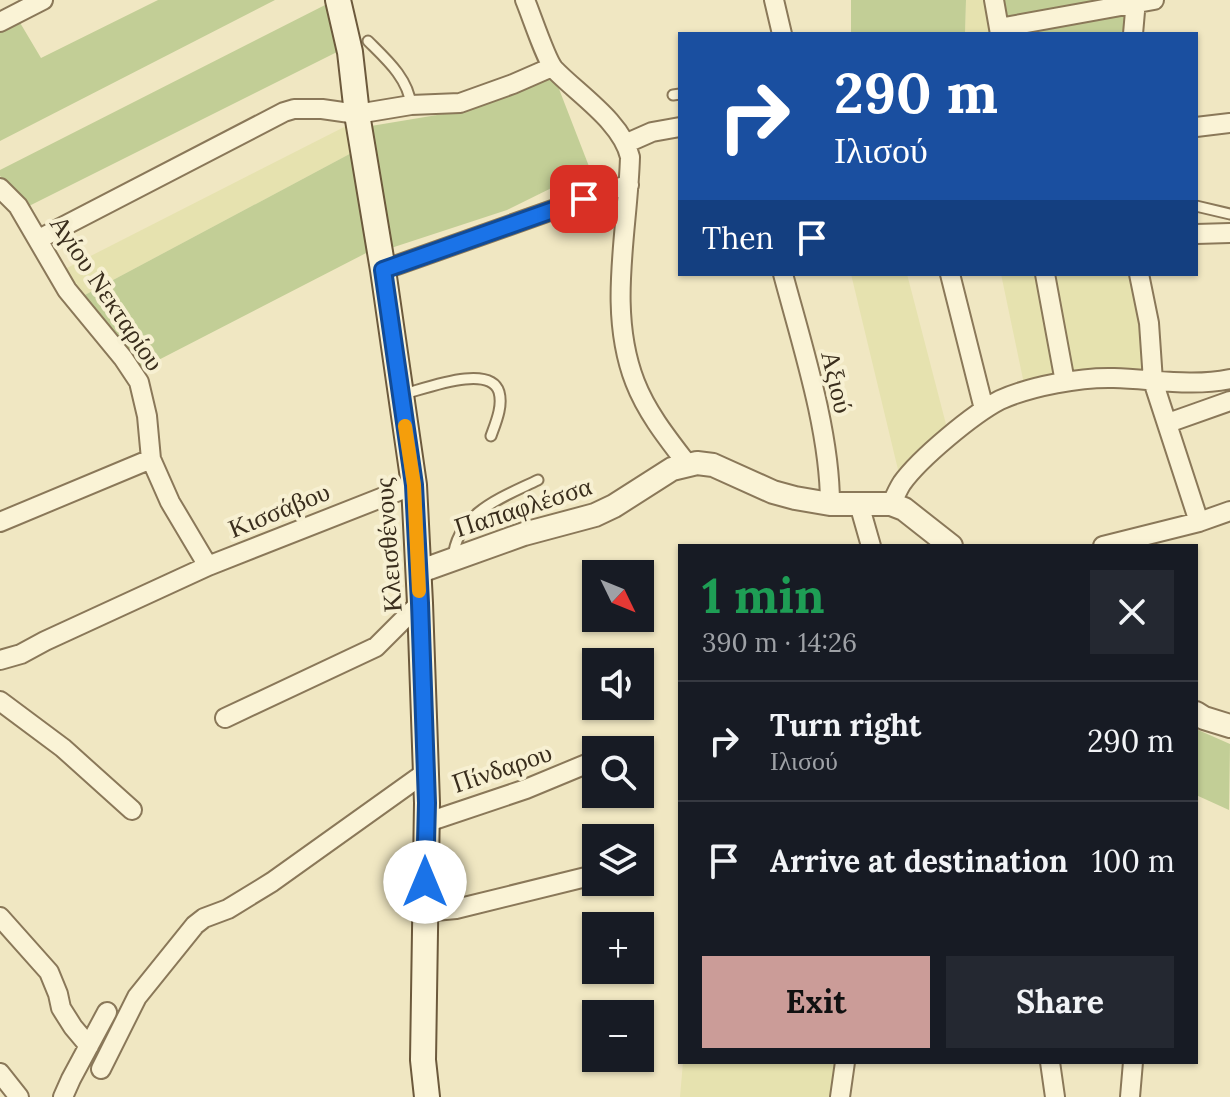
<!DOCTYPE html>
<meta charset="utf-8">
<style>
:root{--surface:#171b24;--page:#242831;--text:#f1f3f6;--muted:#9ea1a6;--line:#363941;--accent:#cb9c98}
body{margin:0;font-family:Lora,serif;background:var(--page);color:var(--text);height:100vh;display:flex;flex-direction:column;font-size:30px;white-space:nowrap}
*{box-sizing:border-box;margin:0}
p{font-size:26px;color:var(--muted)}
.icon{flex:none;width:44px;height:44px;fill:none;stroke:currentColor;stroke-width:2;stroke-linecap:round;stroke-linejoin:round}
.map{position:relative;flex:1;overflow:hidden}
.sheet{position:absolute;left:678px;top:544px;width:520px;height:520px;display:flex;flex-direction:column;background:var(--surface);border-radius:0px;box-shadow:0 2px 6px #0004}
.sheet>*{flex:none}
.top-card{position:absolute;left:678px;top:32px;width:520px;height:244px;border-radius:0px;box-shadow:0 2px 6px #0004;background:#1a4fa0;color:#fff;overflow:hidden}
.needle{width:52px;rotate:133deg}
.controls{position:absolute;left:582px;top:560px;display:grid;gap:16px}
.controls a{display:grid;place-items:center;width:72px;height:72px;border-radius:0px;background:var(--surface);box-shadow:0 2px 6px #0004;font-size:40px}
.pin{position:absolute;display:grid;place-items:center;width:68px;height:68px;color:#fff;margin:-34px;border-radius:16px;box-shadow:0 4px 12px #0006}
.me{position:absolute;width:88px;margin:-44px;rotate:0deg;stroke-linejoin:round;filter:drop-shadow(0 0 6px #0008)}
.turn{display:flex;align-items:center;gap:28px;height:168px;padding:0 24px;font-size:36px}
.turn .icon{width:104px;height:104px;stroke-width:2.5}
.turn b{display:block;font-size:56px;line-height:68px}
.then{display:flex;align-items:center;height:76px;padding:0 24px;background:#0003;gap:16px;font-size:30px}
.round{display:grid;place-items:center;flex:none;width:84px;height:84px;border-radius:0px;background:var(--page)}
.head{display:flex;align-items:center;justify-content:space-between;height:136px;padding:0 24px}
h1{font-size:48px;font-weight:800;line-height:60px;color:#1e9e55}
.cta{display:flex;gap:16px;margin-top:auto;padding:16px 24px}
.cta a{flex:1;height:92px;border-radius:0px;background:var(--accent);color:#111;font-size:32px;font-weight:800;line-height:92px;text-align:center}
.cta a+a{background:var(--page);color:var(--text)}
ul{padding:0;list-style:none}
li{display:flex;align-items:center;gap:24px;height:120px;padding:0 24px;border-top:2px solid var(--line)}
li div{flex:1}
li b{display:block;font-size:30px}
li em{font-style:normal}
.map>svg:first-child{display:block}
.farmland{fill:#e6e2af}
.green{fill:#c2ce96}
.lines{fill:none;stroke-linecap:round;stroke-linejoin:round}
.service-casing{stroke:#8a7859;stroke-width:13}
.minor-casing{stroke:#8a7859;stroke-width:22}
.tertiary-casing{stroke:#8a7859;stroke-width:26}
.secondary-casing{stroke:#6c593c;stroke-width:28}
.service{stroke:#faf3d6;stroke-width:9}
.minor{stroke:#faf3d6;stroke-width:18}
.tertiary{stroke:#faf3d6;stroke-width:22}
.secondary{stroke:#faf3d6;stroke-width:24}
.route-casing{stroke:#114b97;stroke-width:20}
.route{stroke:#1a73e8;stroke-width:14}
.slow{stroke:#f59e0b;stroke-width:14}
.labels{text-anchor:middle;stroke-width:8;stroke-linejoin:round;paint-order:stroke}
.street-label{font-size:26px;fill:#3a2e1d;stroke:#f7f0d2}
</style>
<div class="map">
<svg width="1230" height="1097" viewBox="0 0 1230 1097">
<rect width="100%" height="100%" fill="#f0e7c2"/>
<path class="farmland" d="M966 0H990L997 34H965Z
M354 122 357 150 83 296 65 269Z
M851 274H907L948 432 900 478Z
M1001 274H1132L1141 316 1146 372 1117 369H1079L1024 384Z
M683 1062H836L830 1097H680Z"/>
<path class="green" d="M158 0H275L0 141V31L19 21 41 58Z
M851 0H966L965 34H851Z
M1004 0H1131L1129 34H1011Z
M329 3 343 49 29 206 0 176V170Z
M554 76 590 169 507 210 388 249 371 126 461 111Z
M357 150 372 250 141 369 83 296Z
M1196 729 1230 744 1229 810 1196 795Z"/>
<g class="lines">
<g class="service-casing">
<path id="service" d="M368 41C386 59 408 78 411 105
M673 95 680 94
M1196 206 1230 214
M404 394C424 389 490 363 499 392 503 406 496 422 491 436
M453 559C456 513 503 497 538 480"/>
</g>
<g class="minor-casing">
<path id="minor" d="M525 0C531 14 546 60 554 69 578 94 622 122 630 157 628 231 607 310 635 382 647 413 668 439 688 465
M774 0 782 34
M994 0 1000 34
M0 22 43 0
M999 28 1154 0
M1133 34 1136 0
M1196 127 1230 123
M627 143 652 132 680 127
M0 188 18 206 67 290 123 358 139 382 147 416 151 459 170 502 208 566
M1196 234 1230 233
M39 239 284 112 294 109H322L357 114 411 105 460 103 513 84 552 67
M383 270 609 190 629 185
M783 274C802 345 830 431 830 504
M950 274 984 409
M1045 274 1065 382
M1139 274 1149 323 1153 381 1199 522
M1168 423 1230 401
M859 504 871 546
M891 504C895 497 898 489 902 483 920 458 973 414 1000 400 1031 386 1081 377 1114 378 1153 379 1191 387 1230 379
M0 522 151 459
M1103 546 1199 522 1230 511
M0 660 21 654 45 641 208 566 414 485
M0 701 63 748 132 810
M225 718 376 647 420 603
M616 750 620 748
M425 823 526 789 596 760
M424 912 456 909 586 877
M0 917 49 972 58 994 61 1008 73 1027 89 1046
M1050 1062 1055 1097
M101 1069 137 997 195 925 204 918 228 909 272 882 426 772
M0 1073 19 1097
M63 1097 71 1079 107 1012
M840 1097 845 1062
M1130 1097 1133 1062"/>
</g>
<g class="tertiary-casing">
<path id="tertiary" d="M418 572 524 534 595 515 614 506 672 469 697 463 713 465 773 492 795 498 830 504H891L904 509 951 546
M1196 713 1204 718 1230 726"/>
</g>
<g class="secondary-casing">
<path id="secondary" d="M338 0 350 52 357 114 383 270 414 485 420 603 427 803 423 1060 427 1097"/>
</g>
<use href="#service" class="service"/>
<use href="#minor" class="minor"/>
<use href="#tertiary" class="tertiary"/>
<use href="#secondary" class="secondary"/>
</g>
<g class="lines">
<g class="route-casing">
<path id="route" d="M425 882 427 803 420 603 414 485 383 270 584 199"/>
</g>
<use href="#route" class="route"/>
<path class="slow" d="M405 426 414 485 419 591"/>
</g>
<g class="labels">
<g class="street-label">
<text transform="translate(107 293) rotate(56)" y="9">Αγίου Νεκταρίου</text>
<text transform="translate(837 382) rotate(77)" y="9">Αξιού</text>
<text transform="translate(523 507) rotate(-18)" y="9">Παπαφλέσσα</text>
<text transform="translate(279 510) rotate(-22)" y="9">Κισσάβου</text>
<text transform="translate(388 545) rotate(-94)" y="9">Κλεισθένους</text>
<text transform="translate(502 768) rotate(-19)" y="9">Πίνδαρου</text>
</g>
</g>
</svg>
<div class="controls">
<a><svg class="needle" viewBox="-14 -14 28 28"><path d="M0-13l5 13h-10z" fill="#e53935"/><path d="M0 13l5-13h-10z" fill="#9ea1a6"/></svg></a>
<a><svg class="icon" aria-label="sound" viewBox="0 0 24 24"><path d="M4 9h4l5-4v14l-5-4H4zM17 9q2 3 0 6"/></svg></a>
<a><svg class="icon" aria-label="search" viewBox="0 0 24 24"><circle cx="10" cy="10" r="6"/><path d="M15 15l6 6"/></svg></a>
<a><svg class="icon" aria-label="layers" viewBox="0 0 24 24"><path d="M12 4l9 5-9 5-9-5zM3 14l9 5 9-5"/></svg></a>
<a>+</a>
<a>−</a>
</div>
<div class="pin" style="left:584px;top:199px;background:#d93025"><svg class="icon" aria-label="arrive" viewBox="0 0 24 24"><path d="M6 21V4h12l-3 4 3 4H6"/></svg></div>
<svg class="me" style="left:425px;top:882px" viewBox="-20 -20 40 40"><circle r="19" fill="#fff"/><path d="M0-13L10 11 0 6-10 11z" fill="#1a73e8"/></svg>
<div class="top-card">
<div class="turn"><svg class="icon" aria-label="right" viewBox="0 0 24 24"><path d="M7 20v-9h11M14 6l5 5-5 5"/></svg><div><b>290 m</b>Ιλισού</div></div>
<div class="then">Then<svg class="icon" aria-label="arrive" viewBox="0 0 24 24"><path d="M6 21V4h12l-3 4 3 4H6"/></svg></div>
</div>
<section class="sheet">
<div class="head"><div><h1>1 min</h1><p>390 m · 14:26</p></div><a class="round"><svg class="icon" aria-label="close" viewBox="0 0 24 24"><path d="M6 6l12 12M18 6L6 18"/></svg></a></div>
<ul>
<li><svg class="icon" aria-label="right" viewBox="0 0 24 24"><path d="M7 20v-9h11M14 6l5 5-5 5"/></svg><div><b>Turn right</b><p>Ιλισού</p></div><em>290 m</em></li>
<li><svg class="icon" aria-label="arrive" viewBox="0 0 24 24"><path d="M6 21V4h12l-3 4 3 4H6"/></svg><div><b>Arrive at destination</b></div><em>100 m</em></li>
</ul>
<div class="cta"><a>Exit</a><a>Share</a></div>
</section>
</div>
